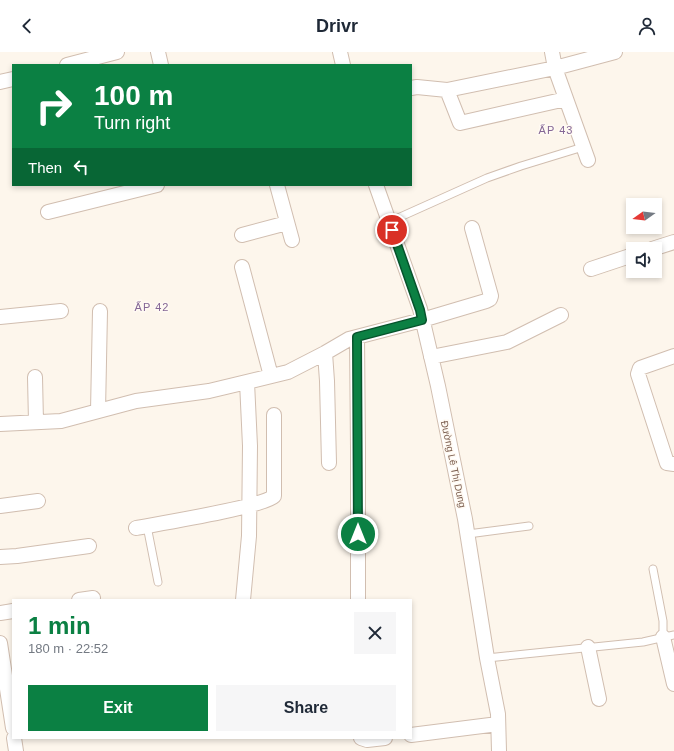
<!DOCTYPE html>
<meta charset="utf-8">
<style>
:root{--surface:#fff;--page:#f6f6f7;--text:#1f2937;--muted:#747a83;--accent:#0b8043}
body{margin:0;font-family:Arial,sans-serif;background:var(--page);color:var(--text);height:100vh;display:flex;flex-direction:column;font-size:15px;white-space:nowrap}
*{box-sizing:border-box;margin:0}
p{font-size:13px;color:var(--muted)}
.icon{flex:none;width:22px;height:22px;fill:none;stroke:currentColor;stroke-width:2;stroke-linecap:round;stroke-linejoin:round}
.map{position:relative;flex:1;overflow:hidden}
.drawer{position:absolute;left:12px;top:547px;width:400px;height:140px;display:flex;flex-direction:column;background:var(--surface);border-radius:0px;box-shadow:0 2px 6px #0003}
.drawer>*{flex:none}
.banner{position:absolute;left:12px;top:12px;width:400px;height:122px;border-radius:0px;box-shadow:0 2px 6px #0003;background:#0b8043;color:#fff;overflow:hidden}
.needle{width:26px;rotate:256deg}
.buttons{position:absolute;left:626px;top:146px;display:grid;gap:8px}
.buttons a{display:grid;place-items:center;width:36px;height:36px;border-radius:0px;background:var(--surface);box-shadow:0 2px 6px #0003;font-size:20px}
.pin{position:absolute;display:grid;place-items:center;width:34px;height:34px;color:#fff;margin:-17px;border:2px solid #fff;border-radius:50%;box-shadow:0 1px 4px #0007}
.me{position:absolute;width:44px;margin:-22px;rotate:0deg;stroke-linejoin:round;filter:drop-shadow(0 0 3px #0008)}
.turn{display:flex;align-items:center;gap:14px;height:84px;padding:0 16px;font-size:18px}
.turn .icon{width:52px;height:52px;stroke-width:2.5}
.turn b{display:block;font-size:28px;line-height:34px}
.then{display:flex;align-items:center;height:38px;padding:0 16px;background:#0003;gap:8px;font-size:15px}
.round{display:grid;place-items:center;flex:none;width:42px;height:42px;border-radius:0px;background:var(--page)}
.overview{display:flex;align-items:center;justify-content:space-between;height:68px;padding:0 16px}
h1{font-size:24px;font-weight:600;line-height:30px;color:var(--accent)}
.button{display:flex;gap:8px;margin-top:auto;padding:8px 16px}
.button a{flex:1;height:46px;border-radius:0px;background:var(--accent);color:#fff;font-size:16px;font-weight:600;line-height:46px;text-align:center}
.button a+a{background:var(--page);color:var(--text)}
header{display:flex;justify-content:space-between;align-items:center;height:52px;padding:0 16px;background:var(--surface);font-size:18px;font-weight:600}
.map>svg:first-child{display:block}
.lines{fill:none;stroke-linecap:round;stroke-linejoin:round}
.service-casing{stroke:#d1beb0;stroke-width:9}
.minor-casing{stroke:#d1beb0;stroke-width:16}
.service{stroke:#fff;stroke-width:7}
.minor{stroke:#fff;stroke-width:14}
.route-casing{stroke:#07532c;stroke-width:10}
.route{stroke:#0b8043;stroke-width:7}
.labels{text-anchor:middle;stroke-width:3;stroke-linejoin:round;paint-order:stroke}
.street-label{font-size:10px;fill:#7a5c4d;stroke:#fffaf3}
.neighbourhood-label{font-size:11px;letter-spacing:1px;fill:#846695;stroke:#fffaf3}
</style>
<header><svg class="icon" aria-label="back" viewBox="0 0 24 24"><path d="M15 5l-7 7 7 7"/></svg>Drivr<svg class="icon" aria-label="person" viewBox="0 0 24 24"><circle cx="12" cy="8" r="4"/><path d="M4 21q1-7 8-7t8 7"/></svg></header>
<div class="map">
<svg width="674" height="699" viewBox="0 0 674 699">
<rect width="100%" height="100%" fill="#fdf6ec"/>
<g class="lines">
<g class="service-casing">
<path id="service" d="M389 170 487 126 521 114 583 95
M147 474 158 530
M468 482 529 474
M653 517 663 569V585
M487 606 643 590 674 583"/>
</g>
<g class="minor-casing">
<path id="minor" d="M158 0 161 13
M340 0 343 13
M552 0 555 16 588 108
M67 13 117 0
M0 30 13 27
M411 36 417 35 447 38 460 71 566 47
M447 38 555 16 615 0
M277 133 292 188
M376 133 420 257 438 334 465 467 487 606 498 662 499 699
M48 160 157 133
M242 183 287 171
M652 197 674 190
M242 215 271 324
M591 217 633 203
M0 265 61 259
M357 285 358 397V548
M325 301 327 329 329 411
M674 304 640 316 638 322 667 411 674 412
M431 305 507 290 561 263
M35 325 36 370
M98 359 100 259
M0 372 61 369 136 349 209 339 288 320 325 301 349 287 422 268 486 249 490 247 491 244 472 176
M0 454 38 449
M136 476C157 472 263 455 274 444V363
M0 505 17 504 89 494
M79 548 93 546
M243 548 249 484 250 394 247 330
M0 561 13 559
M663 585 674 632
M0 591 13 676
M588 595 599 647
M411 683 498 672
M14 686 16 699
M361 686 367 688 385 686"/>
</g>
<use href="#service" class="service"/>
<use href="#minor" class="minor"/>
</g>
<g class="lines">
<g class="route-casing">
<path id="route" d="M358 482 357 285 422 268 420 258 392 178"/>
</g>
<use href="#route" class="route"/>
</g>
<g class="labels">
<g class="street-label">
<text transform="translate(454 412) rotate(78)" y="4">Đường Lê Thị Dung</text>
</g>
<g class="neighbourhood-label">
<text x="556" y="82">ẤP 43</text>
<text x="152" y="259">ẤP 42</text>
</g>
</g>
</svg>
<div class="buttons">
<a><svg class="needle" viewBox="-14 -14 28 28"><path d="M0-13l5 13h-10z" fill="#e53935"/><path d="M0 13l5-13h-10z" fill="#747a83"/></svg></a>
<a><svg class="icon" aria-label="sound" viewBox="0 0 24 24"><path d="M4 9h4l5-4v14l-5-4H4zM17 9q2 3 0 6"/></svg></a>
</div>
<div class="pin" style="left:392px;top:178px;background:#d93025"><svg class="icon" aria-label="arrive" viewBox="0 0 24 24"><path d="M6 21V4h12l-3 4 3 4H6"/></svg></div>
<svg class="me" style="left:358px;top:482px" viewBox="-20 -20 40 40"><circle r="17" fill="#0b8043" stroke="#fff" stroke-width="3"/><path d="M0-11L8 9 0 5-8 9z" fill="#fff"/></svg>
<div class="banner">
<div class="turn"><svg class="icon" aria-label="right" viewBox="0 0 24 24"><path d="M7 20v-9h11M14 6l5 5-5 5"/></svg><div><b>100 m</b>Turn right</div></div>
<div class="then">Then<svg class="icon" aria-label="left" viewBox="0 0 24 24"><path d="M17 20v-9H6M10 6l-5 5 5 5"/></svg></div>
</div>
<section class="drawer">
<div class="overview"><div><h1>1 min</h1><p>180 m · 22:52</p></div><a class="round"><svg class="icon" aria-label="close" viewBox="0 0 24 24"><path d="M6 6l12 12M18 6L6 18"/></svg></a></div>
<div class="button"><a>Exit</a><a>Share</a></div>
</section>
</div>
